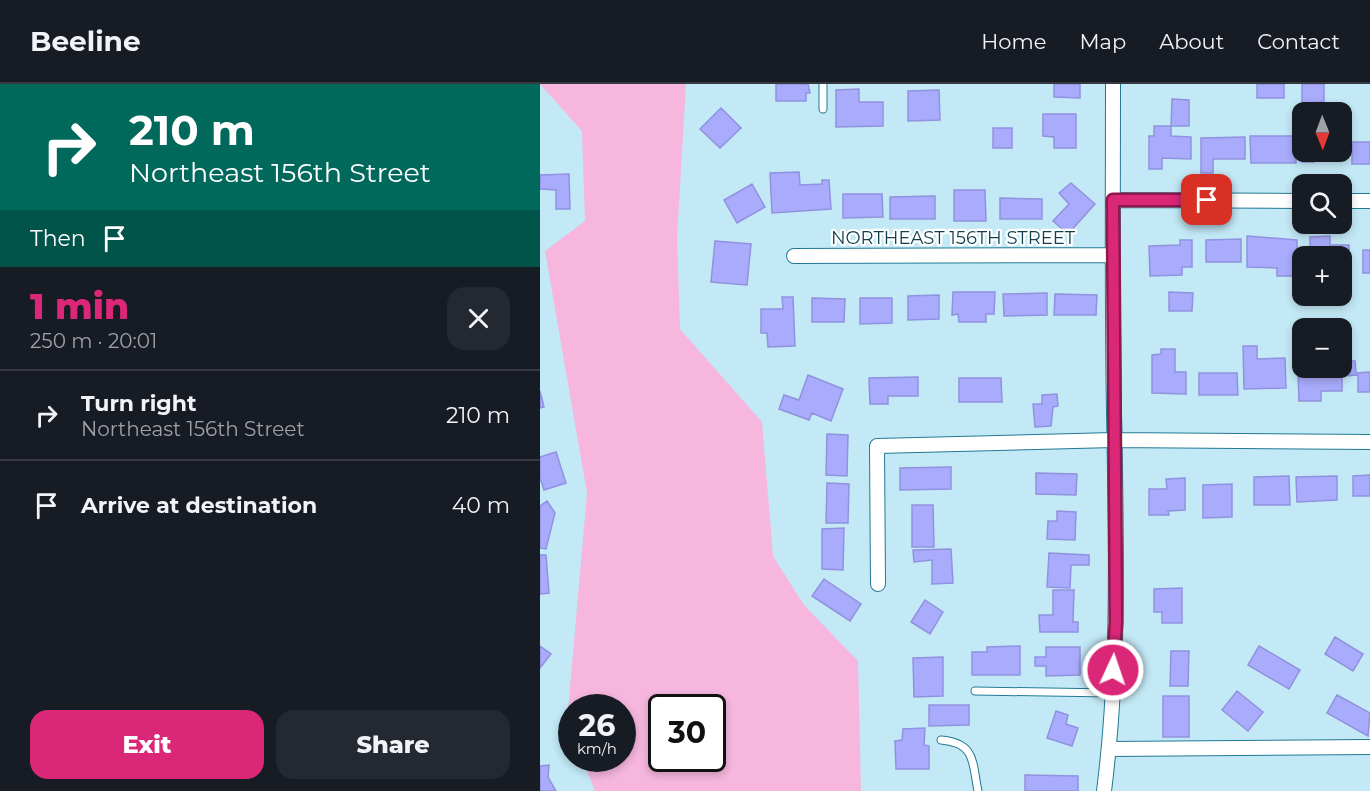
<!DOCTYPE html>
<meta charset="utf-8">
<style>
:root{--surface:#171b24;--page:#242831;--text:#f1f3f6;--muted:#9ea1a6;--line:#363941;--accent:#db2777}
body{margin:0;font-family:Montserrat,sans-serif;background:var(--page);color:var(--text);height:100vh;display:flex;flex-direction:column;font-size:22px;white-space:nowrap}
*{box-sizing:border-box;margin:0}
p{font-size:20px;color:var(--muted)}
.icon{flex:none;width:33px;height:33px;fill:none;stroke:currentColor;stroke-width:2;stroke-linecap:round;stroke-linejoin:round}
.map{position:relative;flex:1;overflow:hidden}
.panel{display:flex;flex-direction:column;background:var(--surface);width:540px}
.panel>*{flex:none}
.guide{background:#00695c;color:#fff;overflow:hidden}
.needle{width:39px;rotate:179deg}
.tools{position:absolute;left:752px;top:18px;display:grid;gap:12px}
.tools a{display:grid;place-items:center;width:60px;height:60px;border-radius:12px;background:var(--surface);box-shadow:0 3px 9px #0003;font-size:30px}
.speed{position:absolute;left:18px;top:610px;display:flex;gap:12px;font-size:30px;font-weight:700;text-align:center}
.speed>*{display:grid;place-content:center;width:78px;height:78px;border-radius:50%;background:var(--surface);box-shadow:0 3px 9px #0003;line-height:1}
.speed small{font-size:15px;font-weight:400}
.speed .limit{border:3px solid #111;border-radius:9px;background:#fff;color:#111}
.pin{position:absolute;display:grid;place-items:center;width:51px;height:51px;color:#fff;margin:-26px;border-radius:12px;box-shadow:0 3px 9px #0006}
.me{position:absolute;width:66px;margin:-33px;rotate:3deg;stroke-linejoin:round;filter:drop-shadow(0 0 4px #0008)}
.turn{display:flex;align-items:center;gap:21px;height:126px;padding:0 30px;font-size:27px}
.turn .icon{width:78px;height:78px;stroke-width:2.5}
.turn b{display:block;font-size:42px;line-height:51px}
.then{display:flex;align-items:center;height:57px;padding:0 30px;background:#0003;gap:12px;font-size:22px}
.round{display:grid;place-items:center;flex:none;width:63px;height:63px;border-radius:18px;background:var(--page)}
.head{display:flex;align-items:center;justify-content:space-between;height:102px;padding:0 30px}
h1{font-size:36px;font-weight:800;line-height:45px;color:var(--accent)}
.cta{display:flex;gap:12px;margin-top:auto;padding:12px 30px}
.cta a{flex:1;height:69px;border-radius:18px;background:var(--accent);color:#fff;font-size:24px;font-weight:800;line-height:69px;text-align:center}
.cta a+a{background:var(--page);color:var(--text)}
ul{padding:0;list-style:none}
li{display:flex;align-items:center;gap:18px;height:90px;padding:0 30px;border-top:2px solid var(--line)}
li div{flex:1}
li b{display:block;font-size:22px}
li em{font-style:normal}
header{display:flex;align-items:center;gap:36px;box-sizing:border-box;height:84px;padding:0 30px;background:var(--surface);border-bottom:2px solid var(--line)}
header strong{font-size:28px}
nav{display:flex;gap:33px;margin-inline-start:auto;font-size:21px}
main{display:flex;flex:1;min-height:0}
.map>svg:first-child{display:block}
.green{fill:#f6b6de;fill-rule:evenodd}
.building{fill:#a9acfc;stroke:#9092dd;stroke-width:1.5}
.lines{fill:none;stroke-linecap:round;stroke-linejoin:round}
.service-casing{stroke:#237993;stroke-width:9}
.minor-casing{stroke:#237993;stroke-width:16}
.service{stroke:#fff;stroke-width:7}
.minor{stroke:#fff;stroke-width:14}
.route-casing{stroke:#8e194d;stroke-width:15}
.route{stroke:#db2777;stroke-width:10}
.labels{text-anchor:middle;stroke-width:4.5;stroke-linejoin:round;paint-order:stroke}
.street-label{font-size:18px;fill:#103f4d;stroke:#fff}
</style>
<header>
<strong>Beeline</strong>
<nav><a>Home</a><a>Map</a><a>About</a><a>Contact</a></nav>
</header>
<main>
<section class="panel">
<div class="guide">
<div class="turn"><svg class="icon" aria-label="right" viewBox="0 0 24 24"><path d="M7 20v-9h11M14 6l5 5-5 5"/></svg><div><b>210 m</b>Northeast 156th Street</div></div>
<div class="then">Then<svg class="icon" aria-label="arrive" viewBox="0 0 24 24"><path d="M6 21V4h12l-3 4 3 4H6"/></svg></div>
</div>
<div class="head"><div><h1>1 min</h1><p>250 m · 20:01</p></div><a class="round"><svg class="icon" aria-label="close" viewBox="0 0 24 24"><path d="M6 6l12 12M18 6L6 18"/></svg></a></div>
<ul>
<li><svg class="icon" aria-label="right" viewBox="0 0 24 24"><path d="M7 20v-9h11M14 6l5 5-5 5"/></svg><div><b>Turn right</b><p>Northeast 156th Street</p></div><em>210 m</em></li>
<li><svg class="icon" aria-label="arrive" viewBox="0 0 24 24"><path d="M6 21V4h12l-3 4 3 4H6"/></svg><div><b>Arrive at destination</b></div><em>40 m</em></li>
</ul>
<div class="cta"><a>Exit</a><a>Share</a></div>
</section>
<div class="map">
<svg width="830" height="707" viewBox="0 0 830 707">
<rect width="100%" height="100%" fill="#c3e9f6"/>
<path class="green" d="M0 0H146L137 154 140 245 222 338 233 472 264 521 318 577 321 707H55L42 675H82V624H32L31 650 27 638 47 409 5 167 45 137 42 47ZM122 624H172V675H122Z"/>
<path class="building" d="M236 0H268L270 9H266V17H236Z
M514 0H540V14L514 13Z
M717 0H744V14H717Z
M762 0H784V18L762 19Z
M319 5V18H343V42L296 43V6Z
M399 6 400 36 368 37V7Z
M632 15 649 16V42H631Z
M181 24 201 44 180 64 160 45Z
M503 30H536V64H514V53L503 52Z
M614 42H631V52L651 53V75L622 74V85H609V52H614Z
M453 44H472V64H453Z
M710 52H756V79H711Z
M762 52V68H801V52H806V75H774V78H762Z
M705 53V75H673V89H661V54Z
M812 58H830V80H812Z
M259 88 260 101 282 100V96H289L291 125 232 129 230 89Z
M29 90 30 125H16V106L0 105V91Z
M531 99 555 120 528 150 513 137 529 120 519 109Z
M212 100 225 123 197 139 184 116Z
M414 106H445L446 137H414Z
M303 110H342L343 133 303 134Z
M395 112V135H350V113Z
M460 114 502 115V135H460Z
M707 152 757 156V192H737V184L707 183Z
M790 152V161H809L810 185H801V172H763V169L770 170V153Z
M701 155V178H666V156Z
M640 156H652V183H642V191L610 192 609 162 640 161Z
M175 157 211 160 207 201 171 198Z
M823 166H830V189H823Z
M413 208H455L454 230H446V238H419L418 230 412 231Z
M629 208 653 209 652 227H629Z
M507 209V231L464 232 463 210Z
M515 210 557 211 556 231H514Z
M399 211V235L368 236V212Z
M242 213H253L255 262 228 263 227 249H221V225H243Z
M272 214 305 215 304 238H272Z
M320 214H352V239L320 240Z
M703 262H717V275L745 274 746 304 704 305Z
M621 265H635V288H646V310L612 309V271L621 270Z
M803 277H815L816 289 830 288V308H818V291L804 292Z
M758 288H802V307H781V317H759Z
M659 289H697L698 311H659Z
M268 291 303 305 291 337 272 329 269 336 239 325 244 311 259 316Z
M378 293V312H348V320H330L329 294Z
M419 294H461L462 318H419Z
M0 307 4 323 0 324Z
M517 310 518 322 513 323 511 342 495 343 493 320H502V311Z
M287 350 308 351 307 392 286 391Z
M16 368 26 399 4 406 0 394V373Z
M411 383V405L360 406V384Z
M496 389 537 390 536 411 496 410Z
M830 391V412H813V392Z
M749 392 750 421H714V393Z
M797 392V416L757 418 756 393Z
M645 394V426L628 427 629 431H609V405H627L626 395Z
M287 399 309 400 308 439H286Z
M692 400V433L663 434V401Z
M7 417 15 429 6 465 0 464V422Z
M372 421H393L394 463H372Z
M517 427 536 428 535 456 507 455 508 437H517Z
M304 444 303 486 282 485V445Z
M411 465 413 499 392 500V476L374 478 373 466Z
M509 469 549 471V481H531L530 504 507 503Z
M0 471H6L9 509 0 510Z
M284 495 321 520 310 537 272 512Z
M642 504V539H622V528H614V505Z
M513 506H534L533 538H538V548H500L499 531H513Z
M385 516 403 528 390 550 371 538Z
M795 553 823 570 813 587 785 570Z
M0 562 11 570 0 584Z
M480 562V591H432V568H447V563Z
M719 562 760 586 749 605 708 581Z
M506 563H540V591L506 592V582H495V573H506Z
M631 567H649L648 602H630Z
M403 573V612L374 613 373 574Z
M697 607 723 628 708 647 682 626Z
M797 611 830 629 828 652 787 629Z
M623 612H649V653H623Z
M389 621H429V641L389 642Z
M516 627 528 631 526 640 538 644 532 662 507 654Z
M385 644 384 661 389 662V685H356L355 657 362 656 363 645Z
M9 681 8 693 16 707H0V682Z
M485 691 538 692V707H485Z"/>
<g class="lines">
<g class="service-casing">
<path id="service" d="M283 25V0
M435 607 572 609
M401 656C436 659 432 678 438 707"/>
</g>
<g class="minor-casing">
<path id="minor" d="M573 116 762 117
M801 117H830
M254 172 571 171
M338 500 337 362 574 356 830 358
M569 665 830 663
M564 707C580 581 576 453 574 327 572 218 573 109 573 0"/>
</g>
<use href="#service" class="service"/>
<use href="#minor" class="minor"/>
</g>
<g class="lines">
<g class="route-casing">
<path id="route" d="M573 586 576 538 573 116H667"/>
</g>
<use href="#route" class="route"/>
</g>
<g class="labels">
<g class="street-label">
<text x="413" y="160">NORTHEAST 156TH STREET</text>
</g>
</g>
</svg>
<div class="tools">
<a><svg class="needle" viewBox="-14 -14 28 28"><path d="M0-13l5 13h-10z" fill="#e53935"/><path d="M0 13l5-13h-10z" fill="#9ea1a6"/></svg></a>
<a><svg class="icon" aria-label="search" viewBox="0 0 24 24"><circle cx="10" cy="10" r="6"/><path d="M15 15l6 6"/></svg></a>
<a>+</a>
<a>−</a>
</div>
<div class="speed"><div>26<small>km/h</small></div><div class="limit">30</div></div>
<div class="pin" style="left:667px;top:116px;background:#d93025"><svg class="icon" aria-label="arrive" viewBox="0 0 24 24"><path d="M6 21V4h12l-3 4 3 4H6"/></svg></div>
<svg class="me" style="left:573px;top:586px" viewBox="-20 -20 40 40"><circle r="17" fill="#db2777" stroke="#fff" stroke-width="3"/><path d="M0-11L8 9 0 5-8 9z" fill="#fff"/></svg>
</div>
</main>
